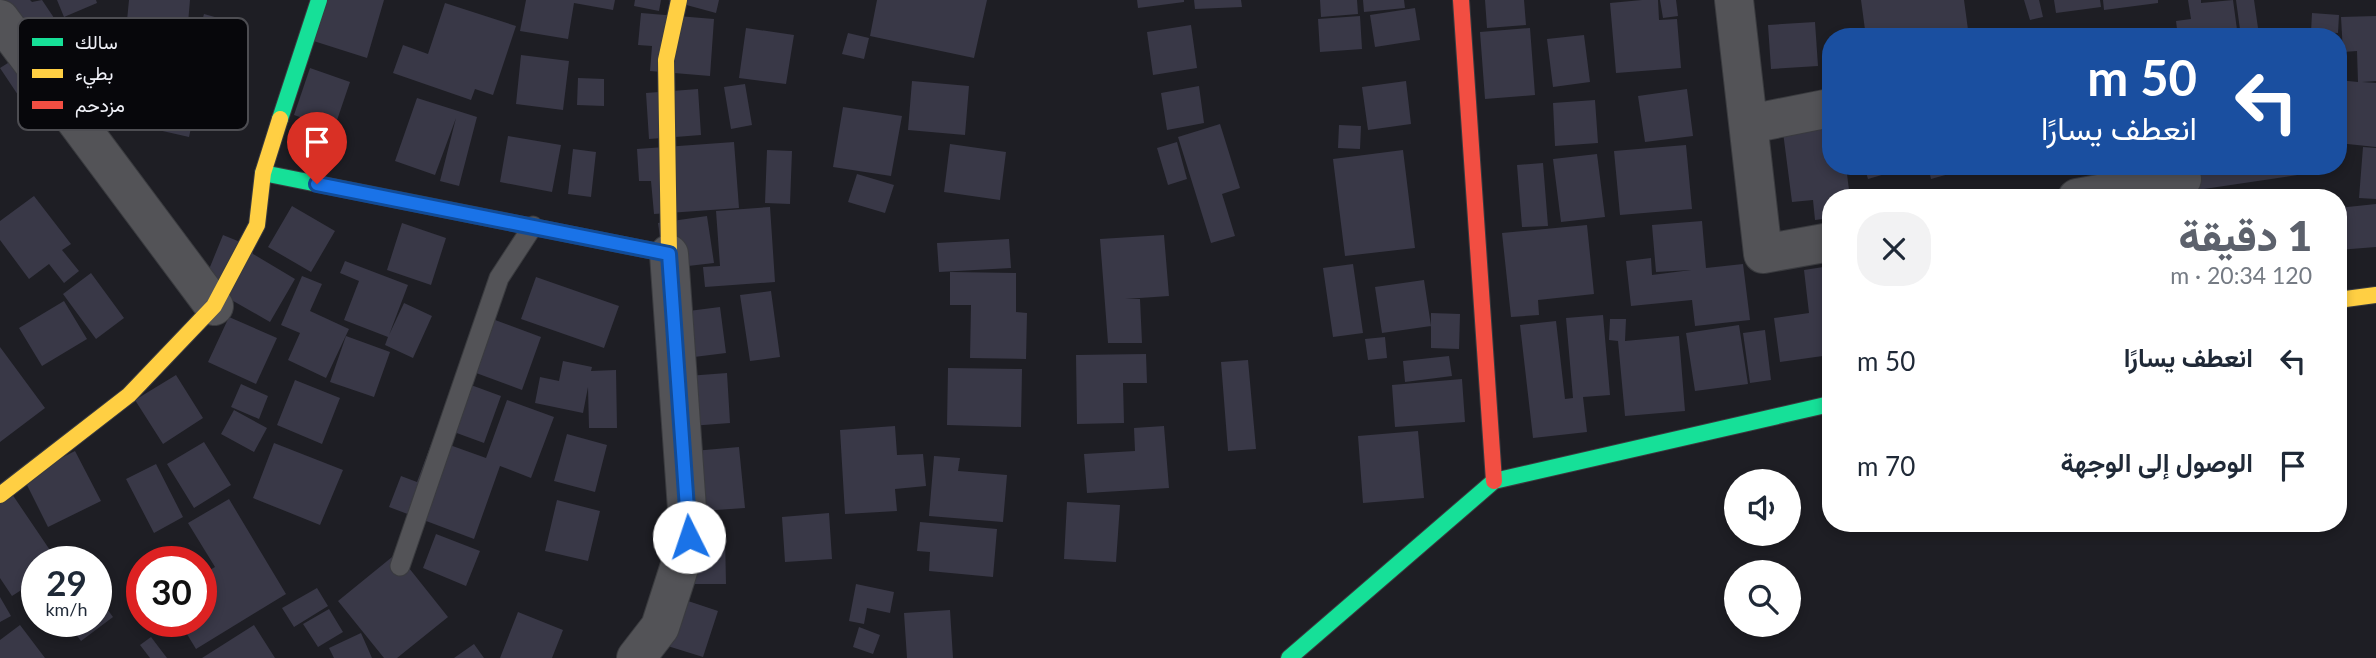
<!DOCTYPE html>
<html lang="ar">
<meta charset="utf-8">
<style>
:root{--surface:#fff;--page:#f2f2f3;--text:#1f2937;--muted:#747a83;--accent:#5c616c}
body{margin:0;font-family:Lato,Vazirmatn,sans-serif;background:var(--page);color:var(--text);direction:rtl;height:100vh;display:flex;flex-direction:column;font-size:26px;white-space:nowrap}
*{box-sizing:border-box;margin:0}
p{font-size:23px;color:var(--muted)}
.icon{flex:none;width:38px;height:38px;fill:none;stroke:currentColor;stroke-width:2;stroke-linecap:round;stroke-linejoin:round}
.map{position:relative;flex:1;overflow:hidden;direction:ltr}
.details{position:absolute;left:1822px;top:189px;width:525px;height:343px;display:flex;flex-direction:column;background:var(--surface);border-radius:28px;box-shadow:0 4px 10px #0003;direction:rtl}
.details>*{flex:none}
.guide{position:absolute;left:1822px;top:28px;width:525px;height:147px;border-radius:28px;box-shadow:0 4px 10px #0003;direction:rtl;background:#1a4fa0;color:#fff;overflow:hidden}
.fabs{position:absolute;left:1724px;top:469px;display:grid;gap:14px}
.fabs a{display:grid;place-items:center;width:77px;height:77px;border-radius:50%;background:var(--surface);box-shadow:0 4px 10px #0003;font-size:35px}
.speed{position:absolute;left:21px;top:546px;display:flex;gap:14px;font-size:35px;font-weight:700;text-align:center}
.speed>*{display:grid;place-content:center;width:91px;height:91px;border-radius:50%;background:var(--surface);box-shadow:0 4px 10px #0003;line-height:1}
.speed small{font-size:18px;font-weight:400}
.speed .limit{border:10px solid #d22;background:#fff;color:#111}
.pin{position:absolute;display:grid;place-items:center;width:60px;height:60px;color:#fff;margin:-72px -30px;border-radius:50% 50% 50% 0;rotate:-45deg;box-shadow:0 0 7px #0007}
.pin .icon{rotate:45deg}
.me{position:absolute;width:77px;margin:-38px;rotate:356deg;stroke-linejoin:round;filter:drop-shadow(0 0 5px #0008)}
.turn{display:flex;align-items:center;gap:24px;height:147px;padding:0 35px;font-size:32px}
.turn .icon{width:91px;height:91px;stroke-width:2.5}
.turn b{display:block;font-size:49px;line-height:60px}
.round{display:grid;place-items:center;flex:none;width:74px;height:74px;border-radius:28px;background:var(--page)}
.headline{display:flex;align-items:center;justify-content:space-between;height:119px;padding:0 35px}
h1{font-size:42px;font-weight:800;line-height:52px;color:var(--accent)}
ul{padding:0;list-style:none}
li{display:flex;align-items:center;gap:21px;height:105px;padding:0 35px}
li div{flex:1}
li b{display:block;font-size:26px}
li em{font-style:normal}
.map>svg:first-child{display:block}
.building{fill:#393847}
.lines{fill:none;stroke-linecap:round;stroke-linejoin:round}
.lane-casing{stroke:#3a3b3f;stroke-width:21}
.street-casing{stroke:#3a3b3f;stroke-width:40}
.fast-casing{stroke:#3a3b3f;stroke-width:18}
.slow-casing{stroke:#3a3b3f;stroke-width:18}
.jam-casing{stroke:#3a3b3f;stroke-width:18}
.lane{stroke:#535357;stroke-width:19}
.street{stroke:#535357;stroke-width:38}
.fast{stroke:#16e098;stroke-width:16}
.slow{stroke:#ffcf43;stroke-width:16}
.jam{stroke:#f24e42;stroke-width:16}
.route-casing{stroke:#114b97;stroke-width:18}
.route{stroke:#1a73e8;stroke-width:12}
.key{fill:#07070b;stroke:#4d4d52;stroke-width:2}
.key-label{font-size:19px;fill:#eff0f7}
</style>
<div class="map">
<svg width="2376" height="658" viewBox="0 0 2376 658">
<rect width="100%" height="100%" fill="#1e1e24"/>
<path class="building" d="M0 0H30L32 2 42 0 99 85 38 125 0 68 19 56 0 28Z
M57 0H96L97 3 64 17Z
M129 0H190L186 46 125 41Z
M313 0H384L367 58 301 37Z
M526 0H615L613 10 574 3 568 39 520 31Z
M635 0H661L659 11 634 6Z
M668 0H719L716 13Z
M877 0H987L974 58 870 36Z
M1137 0H1184V2L1138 8Z
M1194 0H1241L1242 7 1195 9Z
M1320 0H1357L1358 14 1321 17Z
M1363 0H1404L1405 8 1364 12Z
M1485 0H1524L1526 25 1487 28Z
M1642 0H1658L1659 20 1677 19 1681 68 1616 73 1610 3Z
M1660 0H1676L1678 16 1663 18Z
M1861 0H1964L1969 37H1866Z
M2024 0H2039L2043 17 2030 20Z
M2054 0H2100L2101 7 2056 13Z
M2103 0H2158V3L2104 10Z
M2188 0H2201V3L2233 0 2238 37H2178L2176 21 2191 19Z
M2236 0H2254L2259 35 2241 37Z
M445 3 516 26 493 95 475 89 471 100 393 73 403 45 428 54Z
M1415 8 1420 40 1375 47 1370 15Z
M641 13 714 19 710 76 650 71 652 46 638 45Z
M2312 13 2339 15 2338 33 2311 32Z
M204 14 229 21 218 60 193 53Z
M1360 16 1362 49 1320 52 1318 19Z
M2376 16V81L2362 82 2376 83V147L2338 143V80L2358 82 2357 51 2343 52 2341 17Z
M1815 22 1818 66 1771 69 1768 25Z
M1191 25 1197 68 1153 75 1147 32Z
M746 28 794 35 786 84 739 78Z
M1530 28 1535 95 1485 99 1480 32Z
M848 33 869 38 864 59 842 54Z
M1584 35 1590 82 1553 87 1547 39Z
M151 55 229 72 226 87 201 82 189 137 136 125Z
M521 55 569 61 563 110 516 104Z
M310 68 350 82 334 129 294 115Z
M578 78 604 79V106L577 105Z
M912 81 969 86 965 135 908 130Z
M1406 81 1411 124 1368 130 1362 87Z
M745 84 752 125 731 129 724 87Z
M1199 86 1204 123 1167 130 1161 93Z
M698 89 701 135 649 139 646 93Z
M1687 89 1693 136 1645 142 1638 96Z
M417 98 477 117 459 186 440 181 456 118 435 175 395 161Z
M1595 100 1598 143 1555 146 1553 103Z
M843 107 902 116 891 176 833 167Z
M1220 124 1240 188 1222 194 1235 236 1211 243 1178 137Z
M1339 125 1361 126 1360 149 1338 148Z
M293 126 345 133 342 156 290 149Z
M1830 126V166H1846L1850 198H1830V218L1815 220 1813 200 1792 202 1783 132Z
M508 136 561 145 552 192 500 182Z
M734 142 739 208 654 214 651 181H639L637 149Z
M1177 142 1187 179 1168 185 1157 148Z
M950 144 1006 152 1000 200 944 192Z
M1686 145 1692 209 1620 215 1614 151Z
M2363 147 2376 148V199L2359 198Z
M573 149 596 152 591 197 568 194Z
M767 150 792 151 790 204 765 203Z
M1403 150 1415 248 1345 256 1333 159Z
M1597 154 1605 217 1561 222 1553 159Z
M1543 163 1548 226 1522 227 1517 165Z
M1864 166H1908L1909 167 1868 179Z
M1928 166H1974V167L1931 179Z
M2193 166H2303L2304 174 2197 190Z
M857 174 894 185 885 213 848 202Z
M34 196 71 244 62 250 79 271 64 283 49 264 29 279 0 240V221Z
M2376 204V247L2338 250V208Z
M292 206 335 231 311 272 268 247Z
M770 207 775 282 705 287 703 267 720 266 716 211Z
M707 216 714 263 688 266 691 289 668 292 658 223Z
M1702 221 1706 268 1743 264 1750 320 1695 326 1692 300 1631 306 1626 261 1651 258 1652 275 1691 270 1656 272 1652 225Z
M402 223 446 238 431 285 387 270Z
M1587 225 1594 294 1538 300 1539 315 1511 317 1502 233Z
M223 235 250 246 253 254 295 279 270 322 228 298 199 294Z
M1164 235 1169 296 1125 299H1140L1142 343H1108L1100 239Z
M1009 239 1011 268 939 272 937 243Z
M345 261 408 285 389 335 404 303 432 316 413 358 385 345 388 337 344 320 359 281 340 273Z
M1353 264 1363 333 1333 337 1323 268Z
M1830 266V355L1780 362 1774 318 1809 313 1804 270Z
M950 272 1016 273V312L1027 313 1026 359 970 358 971 305H950Z
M91 273 124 318 96 339 63 294Z
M302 276 322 284 310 311 349 329 326 378 288 360 300 333 281 325Z
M536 277 619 306 604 348 521 319Z
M1424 280 1431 326 1382 333 1375 287Z
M771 291 780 357 750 361 740 295Z
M64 301 87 339 42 366 19 328Z
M720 307 726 353 678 359 673 313Z
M1431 313 1460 314 1459 349 1431 348Z
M1603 315 1610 395 1583 397 1587 432 1533 438 1520 325 1556 321 1565 399 1573 398 1566 318Z
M229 317 277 338 256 384 208 362Z
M487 317 541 337 522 390 468 370Z
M1610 319H1626L1625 341 1679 336 1685 411 1625 416 1618 341 1609 340Z
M1739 325 1748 384 1695 391 1686 333Z
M1765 330 1771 380 1750 383 1743 333Z
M346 336 390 352 374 397 330 382Z
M1385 337 1387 358 1368 360 1365 339Z
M0 347 45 408 0 442Z
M1146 354 1147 383H1123L1124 423 1077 424 1076 355Z
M1449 356 1452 376 1405 382 1403 361Z
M1248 360 1256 449 1228 451 1221 362Z
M563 361 592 367 591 371 616 370 617 428H589L588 387 583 413 535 403 540 377 559 381Z
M948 368 1022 369 1021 427 947 425Z
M727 373 730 423 677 427 674 377Z
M176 375 203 418 163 444 135 400Z
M1462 379 1465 422 1395 427 1392 385Z
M295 380 340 398 322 444 277 425Z
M460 381 501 396 484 443 443 428Z
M241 384 268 396 259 419 231 407Z
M507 400 554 417 531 478 500 466 474 539 389 507 401 476 417 482 433 439 486 458Z
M234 410 267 428 254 452 221 434Z
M895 426 897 455 923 454 926 486 895 489 897 511 845 514 840 430Z
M1164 426 1169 488 1087 493 1084 454 1135 451 1134 428Z
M1418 431 1424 498 1363 503 1358 436Z
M567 434 607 445 595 492 554 481Z
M204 442 231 485 194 508 167 464Z
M274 443 343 470 320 525 253 498Z
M739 447 745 508 687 512 682 452Z
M75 451 101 501 48 527 23 477Z
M934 456 960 458 958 471 1007 475 1003 522 929 516Z
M156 464 183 517 154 533 126 479Z
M12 494 58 562H37V580L12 596 0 578V502Z
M229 499 286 594 196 649 179 621H201V575L215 567 188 523Z
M557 500 600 511 588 561 545 551Z
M1067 502 1120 505 1116 562 1064 559Z
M829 513 832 559 785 562 782 517Z
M920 522 997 529 993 577 929 571 930 552 917 551Z
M436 534 480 551 466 586 423 568Z
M678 536H725L726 584H678Z
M397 553 448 617 397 658H384L338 601Z
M856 584 894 592 890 613 867 608 864 624 849 621Z
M317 588 328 606 294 627 282 608Z
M96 594 113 617 81 641 66 621H96Z
M673 596 718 611 703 657 658 643Z
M0 597 11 616 0 622Z
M329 609 343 632 318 647 303 624Z
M950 610 953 658H907L904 613Z
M518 612 563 630 552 658H500Z
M20 625 45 658H0V640Z
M254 625 275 658H202Z
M859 627 880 635 873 654 853 647Z
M361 633 372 658H334L329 648Z
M151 637 167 658H150L140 645Z
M474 644 484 658H454Z"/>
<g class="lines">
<g class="lane-casing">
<path id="lane" d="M400 566 499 278 533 226"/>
</g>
<g class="street-casing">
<path id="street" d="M1734 0 1763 254 1830 242
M0 19 214 306
M1750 124 1830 108
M2077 198 2182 179
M636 658 660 627 689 537 669 254"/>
</g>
<g class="fast-casing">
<path id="fast" d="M280 119 319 0
M263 173 669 254
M1289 658 1494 481 1830 404"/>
</g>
<g class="slow-casing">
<path id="slow" d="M669 254 666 60 679 0
M2338 300 2376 295
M0 495 129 395 214 306 257 225 263 173 280 119"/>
</g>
<g class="jam-casing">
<path id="jam" d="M1461 0 1494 481"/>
</g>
<use href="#lane" class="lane"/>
<use href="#street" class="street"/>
<use href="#fast" class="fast"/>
<use href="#slow" class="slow"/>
<use href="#jam" class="jam"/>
</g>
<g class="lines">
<g class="route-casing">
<path id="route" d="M317 184 669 254 689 537"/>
</g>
<use href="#route" class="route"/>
</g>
<rect x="18" y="18" width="230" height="112" rx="10" class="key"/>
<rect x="32" y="38" width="31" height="8" fill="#16e098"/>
<rect x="32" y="69" width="31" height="9" fill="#ffcf43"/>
<rect x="32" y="101" width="31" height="8" fill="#f24e42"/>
<g class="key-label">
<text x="75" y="49">سالك</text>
<text x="75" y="80">بطيء</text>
<text x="75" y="112">مزدحم</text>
</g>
</svg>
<div class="fabs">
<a><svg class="icon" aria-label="sound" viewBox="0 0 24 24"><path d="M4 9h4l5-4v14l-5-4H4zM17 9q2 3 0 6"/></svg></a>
<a><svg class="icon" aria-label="search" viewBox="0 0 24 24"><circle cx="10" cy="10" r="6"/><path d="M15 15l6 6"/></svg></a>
</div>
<div class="speed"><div>29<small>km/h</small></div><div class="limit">30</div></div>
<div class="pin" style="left:317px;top:184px;background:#d93025"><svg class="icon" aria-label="arrive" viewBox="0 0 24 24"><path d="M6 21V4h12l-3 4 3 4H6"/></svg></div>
<svg class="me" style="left:689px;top:537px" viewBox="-20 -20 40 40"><circle r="19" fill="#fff"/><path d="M0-13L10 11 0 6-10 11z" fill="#1a73e8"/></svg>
<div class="guide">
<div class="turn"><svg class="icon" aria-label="left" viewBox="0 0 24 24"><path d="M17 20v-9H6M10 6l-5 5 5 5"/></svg><div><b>50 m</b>انعطف يسارًا</div></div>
</div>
<section class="details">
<div class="headline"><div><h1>1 دقيقة</h1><p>120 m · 20:34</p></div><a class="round"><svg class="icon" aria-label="close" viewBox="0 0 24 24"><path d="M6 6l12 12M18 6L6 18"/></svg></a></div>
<ul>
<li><svg class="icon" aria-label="left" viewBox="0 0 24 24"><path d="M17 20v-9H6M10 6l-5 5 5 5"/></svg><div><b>انعطف يسارًا</b></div><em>50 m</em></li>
<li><svg class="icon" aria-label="arrive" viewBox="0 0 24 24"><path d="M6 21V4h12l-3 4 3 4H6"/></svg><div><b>الوصول إلى الوجهة</b></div><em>70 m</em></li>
</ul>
</section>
</div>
